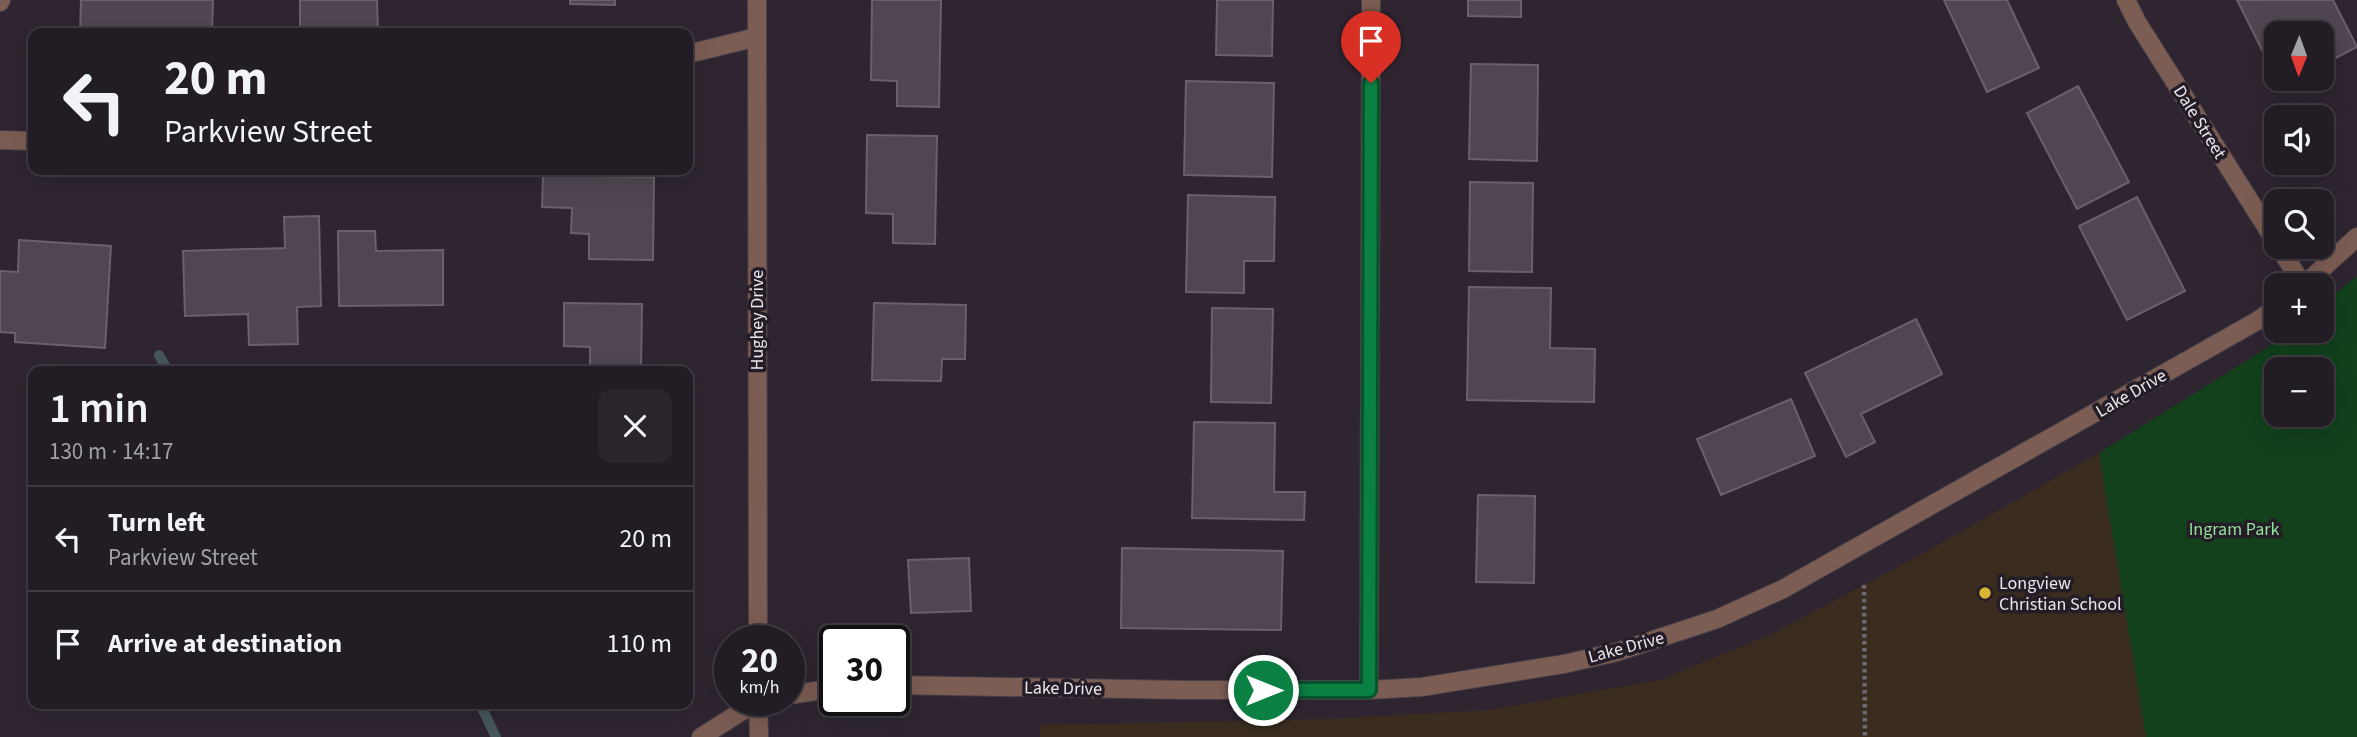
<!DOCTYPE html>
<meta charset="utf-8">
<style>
:root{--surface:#221c24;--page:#2a252c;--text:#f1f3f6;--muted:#a2a1a6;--line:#3f3a41}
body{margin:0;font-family:"Source Sans 3",sans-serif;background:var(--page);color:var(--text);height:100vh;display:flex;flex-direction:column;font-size:26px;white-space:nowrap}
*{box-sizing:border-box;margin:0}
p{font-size:23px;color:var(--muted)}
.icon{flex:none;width:38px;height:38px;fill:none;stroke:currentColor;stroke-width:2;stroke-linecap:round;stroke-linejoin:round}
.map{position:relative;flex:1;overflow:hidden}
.side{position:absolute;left:28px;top:366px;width:665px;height:343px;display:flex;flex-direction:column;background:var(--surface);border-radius:14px;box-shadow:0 7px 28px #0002,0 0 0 2px var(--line)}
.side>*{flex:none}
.banner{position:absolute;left:28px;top:28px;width:665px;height:147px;border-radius:14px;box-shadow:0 7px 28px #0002,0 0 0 2px var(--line);background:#221c24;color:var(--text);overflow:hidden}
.needle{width:46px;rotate:181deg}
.fabs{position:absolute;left:2264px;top:21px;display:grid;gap:14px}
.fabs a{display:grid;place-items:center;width:70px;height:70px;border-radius:14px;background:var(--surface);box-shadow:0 7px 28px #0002,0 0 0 2px var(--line);font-size:35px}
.speed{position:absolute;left:714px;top:625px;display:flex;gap:14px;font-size:35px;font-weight:700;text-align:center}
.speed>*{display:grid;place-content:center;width:91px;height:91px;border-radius:50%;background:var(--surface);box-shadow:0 7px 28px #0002,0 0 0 2px var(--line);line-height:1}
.speed small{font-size:18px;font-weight:400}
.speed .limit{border:4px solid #111;border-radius:10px;background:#fff;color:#111}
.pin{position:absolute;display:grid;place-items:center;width:60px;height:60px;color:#fff;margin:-72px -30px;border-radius:50% 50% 50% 0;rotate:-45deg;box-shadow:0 0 7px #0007}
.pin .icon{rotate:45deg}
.me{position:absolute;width:77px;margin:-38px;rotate:90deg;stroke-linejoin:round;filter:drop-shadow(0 0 5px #0008)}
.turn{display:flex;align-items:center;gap:24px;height:147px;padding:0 21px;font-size:32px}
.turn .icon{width:91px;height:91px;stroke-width:2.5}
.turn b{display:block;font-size:49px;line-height:60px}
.round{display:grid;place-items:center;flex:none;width:74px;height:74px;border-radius:14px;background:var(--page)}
.summary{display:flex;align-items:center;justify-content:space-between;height:119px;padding:0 21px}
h1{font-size:42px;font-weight:600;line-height:52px}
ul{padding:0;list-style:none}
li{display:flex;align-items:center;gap:21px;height:105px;padding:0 21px;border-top:2px solid var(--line)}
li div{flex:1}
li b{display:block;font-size:26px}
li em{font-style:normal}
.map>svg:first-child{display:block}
.education{fill:#3a2d20}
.green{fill:#12411c;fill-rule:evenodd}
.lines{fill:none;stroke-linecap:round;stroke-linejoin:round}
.stream{stroke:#46575c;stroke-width:10}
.building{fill:#4f4651;stroke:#6a606c;stroke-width:2}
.minor-casing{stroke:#48404a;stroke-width:20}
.path{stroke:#706871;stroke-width:4.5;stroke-dasharray:3.5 3.5;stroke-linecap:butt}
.minor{stroke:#7c5d53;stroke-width:18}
.route-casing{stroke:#07532c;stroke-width:18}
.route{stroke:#0b8043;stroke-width:12}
.poi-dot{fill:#d9b334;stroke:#241c26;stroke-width:2.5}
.labels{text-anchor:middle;stroke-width:7;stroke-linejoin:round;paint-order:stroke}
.street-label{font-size:18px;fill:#ebe5ec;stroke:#241c26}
.park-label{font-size:18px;fill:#92e49d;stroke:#241c26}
.poi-label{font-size:18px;fill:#ebe5ec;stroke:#241c26;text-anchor:start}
</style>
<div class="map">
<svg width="2357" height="737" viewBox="0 0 2357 737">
<rect width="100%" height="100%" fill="#2e2530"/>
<path class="education" d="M2099 453 2146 737H1040V725L1327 719 1489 710 1660 680 1774 633 1922 554Z"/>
<path class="green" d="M2357 276V737H2146L2099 453 2267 348 2288 331H2322V304ZM2277 369H2322V415H2277Z"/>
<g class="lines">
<path class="stream" d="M159 355 168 371
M480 704 496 737"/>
</g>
<path class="building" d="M81 0H213L212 33H80Z
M300 0H377L378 33H300Z
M570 0H615V5L570 4Z
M872 0H941L939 107 897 106V81L871 80Z
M1217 0H1273L1272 56 1216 55Z
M1468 0H1521V17L1468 16Z
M1944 0H2007L2039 68 1987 92Z
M2237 0H2333L2357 47 2322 65V33H2277V79H2294L2280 86Z
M1471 64 1538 65 1537 161 1469 159Z
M1186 81 1274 83 1272 177 1184 175Z
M2078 86 2129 182 2077 209 2027 113Z
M867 135 937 136 935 244 893 243V214L866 213Z
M543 175 654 177 653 260 589 259V234L571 233 572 208 542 207Z
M1470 182 1533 183 1532 272 1469 271Z
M1188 195 1275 197 1274 261H1244V293L1186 292Z
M2137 197 2185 291 2127 320 2079 226Z
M319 216 321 306 297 307 298 344 249 345 248 314 185 316 183 251 285 248 284 217Z
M338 231H375L376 251 443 250V305L339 306Z
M19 240 111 246 105 348 15 342V333L0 332V271L18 272Z
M1469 287 1551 288 1550 348 1595 349 1594 402 1467 400Z
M564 303 642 304 641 371H590V347L564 346Z
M874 303 966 305 965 359H942L941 381 872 380Z
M1212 308 1273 309 1271 403 1211 402Z
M1916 319 1942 374 1861 414 1875 442 1846 457 1805 373Z
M1791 399 1815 456 1721 495 1697 439Z
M1194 422 1275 423 1274 492H1305L1304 520 1192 518Z
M1478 495 1535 496 1534 583 1476 582Z
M1122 548 1283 551 1281 630 1121 628Z
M969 558 971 611 911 613 908 560Z"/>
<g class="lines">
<g class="minor-casing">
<path id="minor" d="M757 0 758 640
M2126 0 2137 22 2277 244
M0 2 1 0
M688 54 757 37
M0 140 33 141
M2279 247 2303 285
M2304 285 2357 237
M894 685 1184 690H1369L1422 687 1564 664 1617 652 1717 619 1783 589 2257 321 2277 307
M1369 690 1371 0
M789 695 835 688
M758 700 759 737
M701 737 758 701 764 700"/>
</g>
<path class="path" d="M1864 585 1865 737"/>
<use href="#minor" class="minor"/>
</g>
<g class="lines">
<g class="route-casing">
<path id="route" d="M1263 690H1369L1371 83"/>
</g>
<use href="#route" class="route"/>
</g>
<circle class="poi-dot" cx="1985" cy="593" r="7"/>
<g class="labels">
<g class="street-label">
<text transform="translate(2200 122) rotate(58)" y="6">Dale Street</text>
<text transform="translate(757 320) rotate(-90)" y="6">Hughey Drive</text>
<text transform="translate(2131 393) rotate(-30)" y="6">Lake Drive</text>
<text transform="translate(1626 647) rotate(-15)" y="6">Lake Drive</text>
<text transform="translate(1063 688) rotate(1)" y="6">Lake Drive</text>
</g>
<g class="park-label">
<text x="2234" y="535">Ingram Park</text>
</g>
<g class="poi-label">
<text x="1999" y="589">Longview<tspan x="1999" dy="21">Christian School</tspan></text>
</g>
</g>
</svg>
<div class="fabs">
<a><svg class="needle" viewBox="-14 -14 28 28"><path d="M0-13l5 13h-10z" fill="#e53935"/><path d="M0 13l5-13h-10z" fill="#a2a1a6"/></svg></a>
<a><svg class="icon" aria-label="sound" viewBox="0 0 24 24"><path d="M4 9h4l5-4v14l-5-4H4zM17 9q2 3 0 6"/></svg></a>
<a><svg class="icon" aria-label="search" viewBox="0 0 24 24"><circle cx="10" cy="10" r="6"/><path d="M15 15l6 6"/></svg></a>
<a>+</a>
<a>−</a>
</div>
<div class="speed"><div>20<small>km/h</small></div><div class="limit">30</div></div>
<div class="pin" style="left:1371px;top:83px;background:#d93025"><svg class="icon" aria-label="arrive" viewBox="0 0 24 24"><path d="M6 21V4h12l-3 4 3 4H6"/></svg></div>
<svg class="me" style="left:1263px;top:690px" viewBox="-20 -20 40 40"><circle r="17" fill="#0b8043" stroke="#fff" stroke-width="3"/><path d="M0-11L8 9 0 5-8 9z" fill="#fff"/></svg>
<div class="banner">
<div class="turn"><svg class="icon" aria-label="left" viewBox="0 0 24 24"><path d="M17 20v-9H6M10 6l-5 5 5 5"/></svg><div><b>20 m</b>Parkview Street</div></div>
</div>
<section class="side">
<div class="summary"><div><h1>1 min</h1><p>130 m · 14:17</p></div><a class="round"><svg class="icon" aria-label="close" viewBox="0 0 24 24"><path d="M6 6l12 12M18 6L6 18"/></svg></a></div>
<ul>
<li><svg class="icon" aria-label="left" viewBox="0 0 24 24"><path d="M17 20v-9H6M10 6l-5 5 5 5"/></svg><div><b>Turn left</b><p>Parkview Street</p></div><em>20 m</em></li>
<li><svg class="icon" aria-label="arrive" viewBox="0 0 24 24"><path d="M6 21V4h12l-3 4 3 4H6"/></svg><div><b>Arrive at destination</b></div><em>110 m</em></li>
</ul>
</section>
</div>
